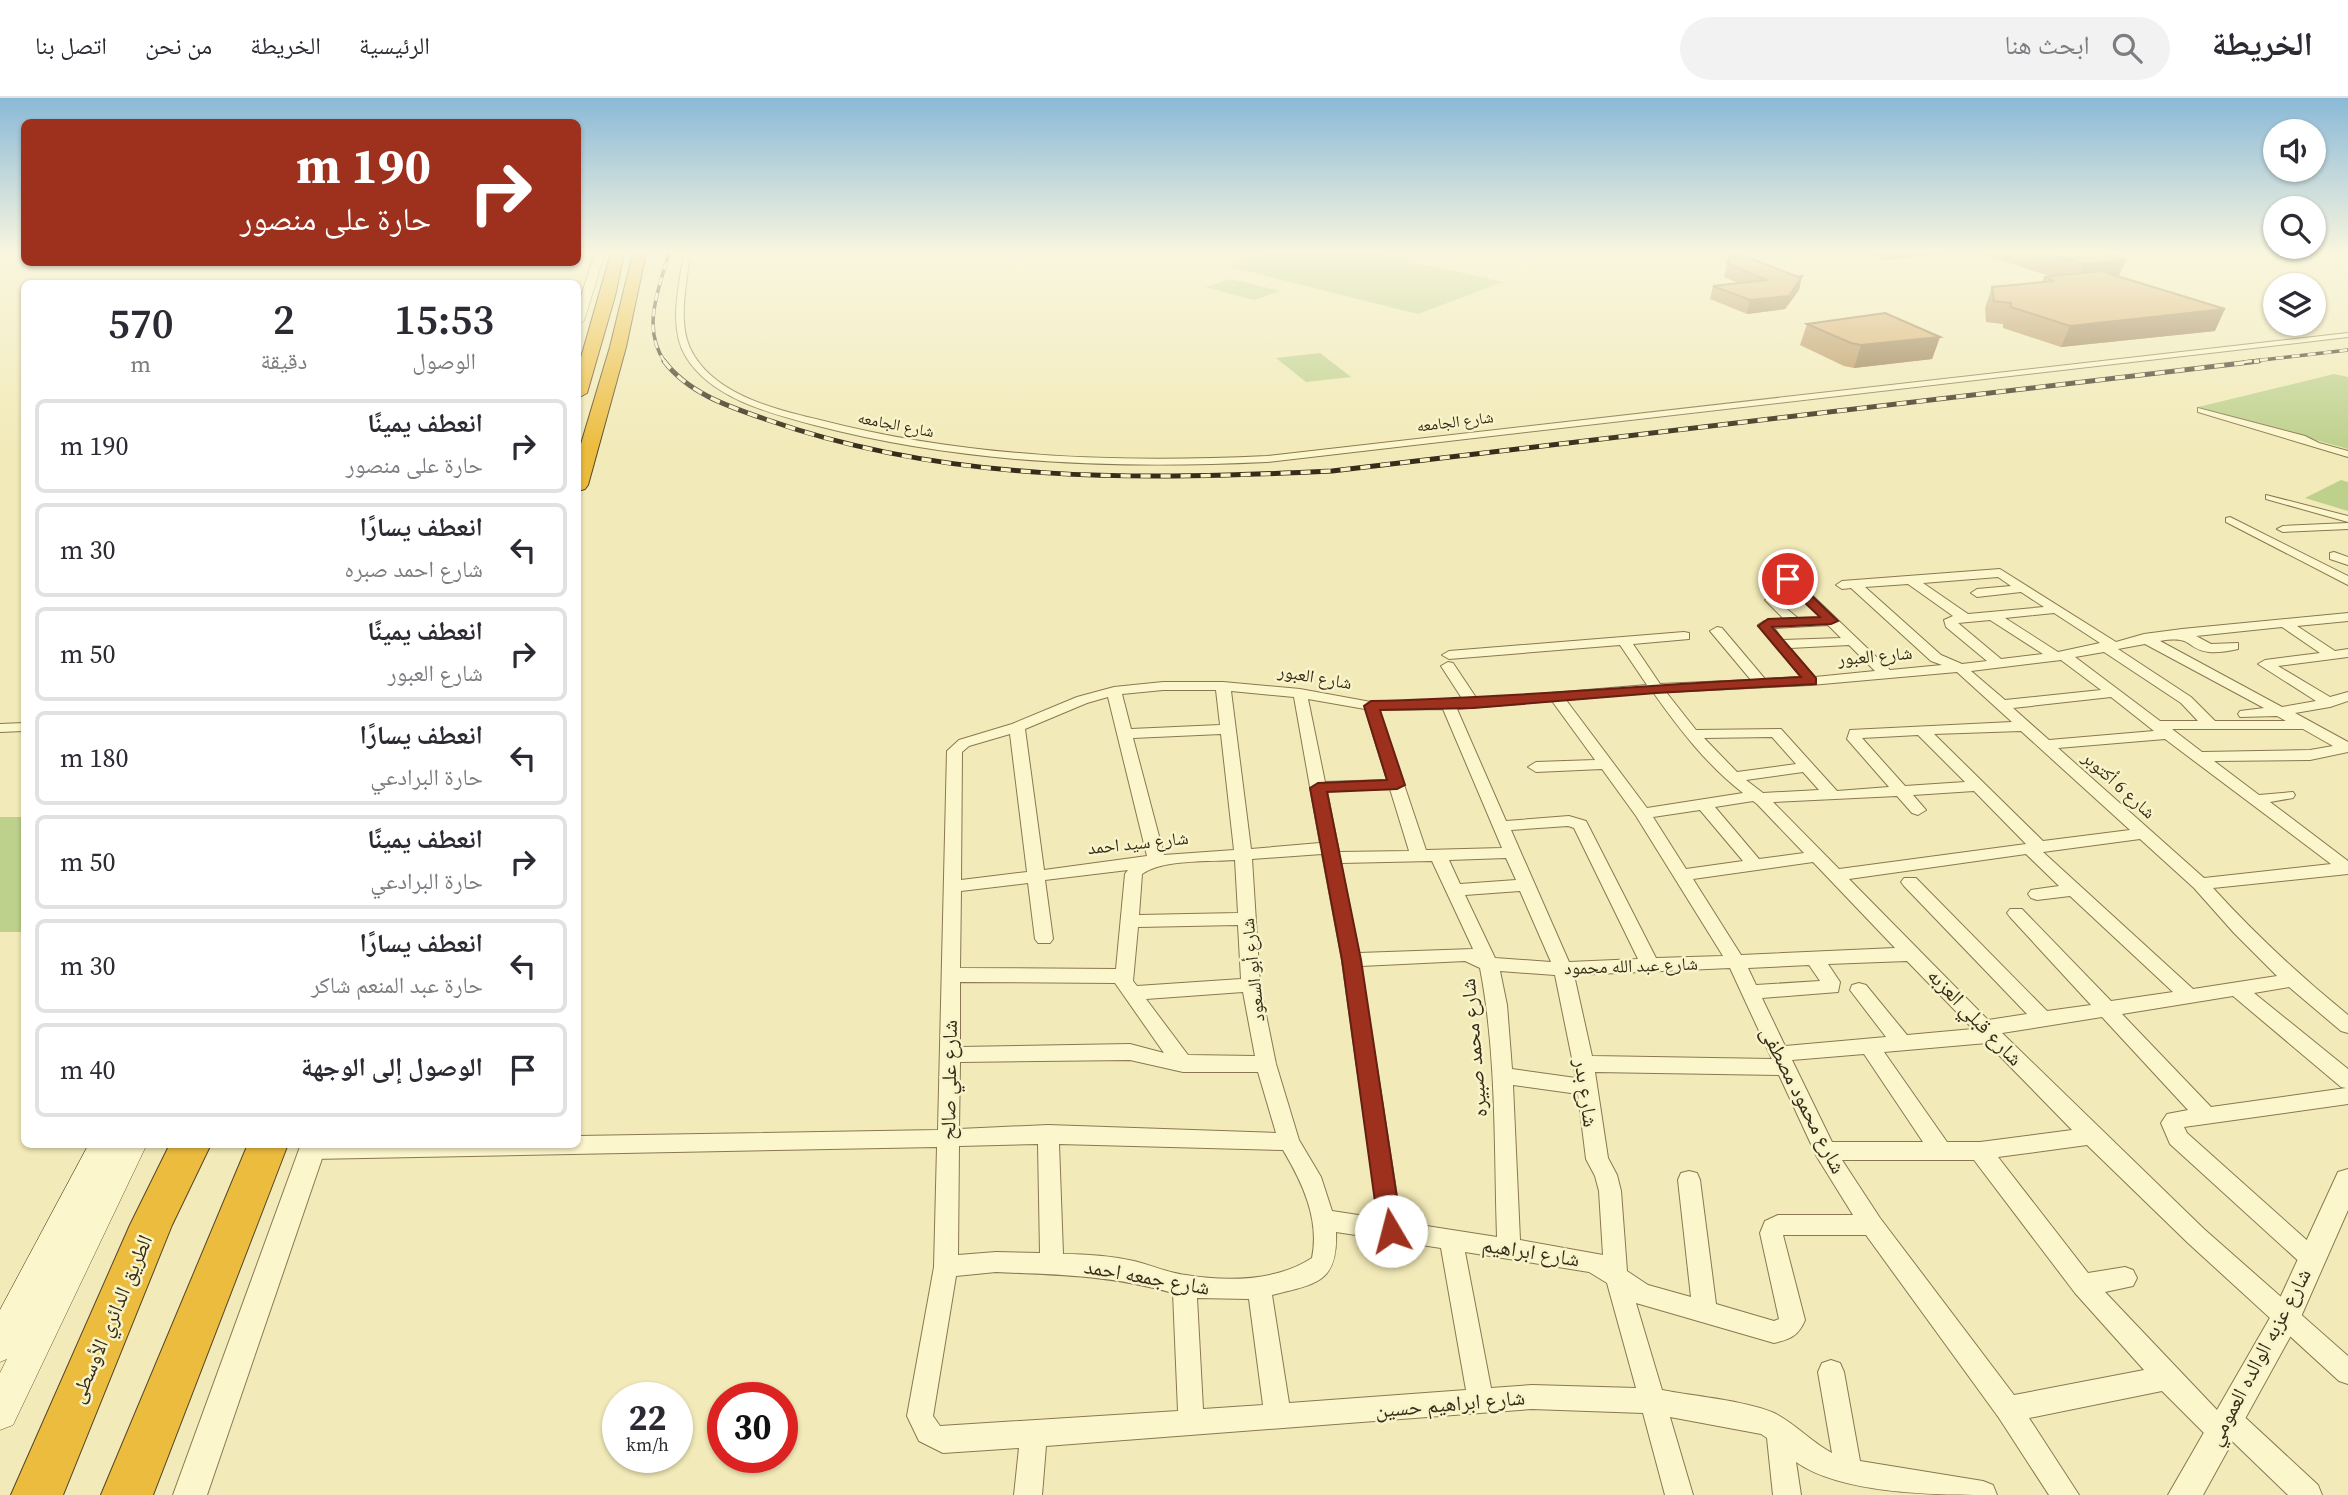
<!DOCTYPE html>
<html lang="ar">
<meta charset="utf-8">
<style>
:root{--surface:#fff;--page:#f2f2f3;--text:#2b2b33;--muted:#7c7c81;--line:#e1e1e2}
body{margin:0;font-family:"Source Serif 4","Noto Naskh Arabic",serif;background:var(--page);color:var(--text);direction:rtl;height:100vh;display:flex;flex-direction:column;font-size:26px;white-space:nowrap}
*{box-sizing:border-box;margin:0}
p{font-size:23px;color:var(--muted)}
.icon{flex:none;width:38px;height:38px;fill:none;stroke:currentColor;stroke-width:2;stroke-linecap:round;stroke-linejoin:round}
.map{position:relative;flex:1;overflow:hidden;direction:ltr}
.sheet{position:absolute;left:21px;top:182px;width:560px;height:868px;display:flex;flex-direction:column;background:var(--surface);border-radius:10px;box-shadow:0 2px 5px #0004;direction:rtl}
.sheet>*{flex:none}
.guide{position:absolute;left:21px;top:21px;width:560px;height:147px;border-radius:10px;box-shadow:0 2px 5px #0004;direction:rtl;background:#9d311d;color:#fff;overflow:hidden}
.controls{position:absolute;left:2263px;top:21px;display:grid;gap:14px}
.controls a{display:grid;place-items:center;width:63px;height:63px;border-radius:50%;background:var(--surface);box-shadow:0 2px 5px #0004;font-size:35px}
.speed{position:absolute;left:602px;top:1284px;display:flex;gap:14px;font-size:35px;font-weight:700;text-align:center}
.speed>*{display:grid;place-content:center;width:91px;height:91px;border-radius:50%;background:var(--surface);box-shadow:0 2px 5px #0004;line-height:1}
.speed small{font-size:18px;font-weight:400}
.speed .limit{border:10px solid #d22;background:#fff;color:#111}
.pin{position:absolute;display:grid;place-items:center;width:60px;height:60px;color:#fff;margin:-30px;border:4px solid #fff;border-radius:50%;box-shadow:0 2px 7px #0007}
.me{position:absolute;width:77px;margin:-38px;rotate:352deg;stroke-linejoin:round;filter:drop-shadow(0 0 5px #0008)}
.turn{display:flex;align-items:center;gap:24px;height:147px;padding:0 35px;font-size:32px}
.turn .icon{width:91px;height:91px;stroke-width:2.5}
.turn b{display:block;font-size:49px;line-height:60px}
.eta{display:flex;justify-content:space-evenly;align-items:center;height:119px;text-align:center}
.eta b{font-size:42px;font-weight:600;line-height:49px}
ul{padding:0;list-style:none}
li{display:flex;align-items:center;gap:21px;height:94px;margin:0 14px 10px;padding:0 21px;border:4px solid var(--line);border-radius:10px}
li div{flex:1}
li b{display:block;font-size:26px}
li em{font-style:normal}
header{display:flex;align-items:center;gap:42px;box-sizing:border-box;height:98px;padding:0 35px;background:var(--surface);border-bottom:2px solid var(--line)}
header strong{font-size:33px}
nav{display:flex;gap:38px;margin-inline-start:auto;font-size:24px}
.search{width:490px;height:63px;background:var(--page);display:flex;align-items:center;gap:18px;box-sizing:border-box;padding:0 24px;border-radius:38px;color:var(--muted);font-size:26px}
.map>svg:first-child{display:block}
.green{fill:#bdd08c}
.lines{fill:none;stroke-linecap:round;stroke-linejoin:round}
.minor-casing{stroke:#897852;stroke-width:2}
.tertiary-casing{stroke:#897852;stroke-width:2}
.secondary-casing{stroke:#6a5936;stroke-width:1}
.motorway-casing{stroke:#554527;stroke-width:2}
.minor{fill:#fcf6cc;fill-rule:evenodd}
.tertiary{fill:#fcf6cc;fill-rule:evenodd}
.secondary{fill:#fcf6cc;fill-rule:evenodd}
.motorway{fill:#ecbc3e;fill-rule:evenodd}
.rail-far1-casing{stroke:#362c19;stroke-width:3.5}
.rail-casing{stroke:#362c19;stroke-width:5}
.rail-far1{stroke:#f8f3c8;stroke-width:2.5;stroke-dasharray:8;stroke-linecap:butt}
.rail{stroke:#f8f3c8;stroke-width:3.5;stroke-dasharray:10;stroke-linecap:butt}
.wall{fill:#b6905b}
.shaded-wall{fill:#94764a}
.building{fill:#d4a86a;stroke:#94764a;stroke-width:2}
.route{fill:#9d311d;stroke:#662013;stroke-width:2}
.labels{text-anchor:middle;stroke-width:5;stroke-linejoin:round;paint-order:stroke}
.far-street-label{font-size:16px;fill:#362c19;stroke:#f8f3c8}
.street-label{font-size:18px;fill:#362c19;stroke:#f8f3c8}
.near-street-label{font-size:21px;fill:#362c19;stroke:#f8f3c8}
</style>
<header>
<strong>الخريطة</strong>
<div class="search"><svg class="icon" aria-label="search" viewBox="0 0 24 24"><circle cx="10" cy="10" r="6"/><path d="M15 15l6 6"/></svg>ابحث هنا</div>
<nav><a>الرئيسية</a><a>الخريطة</a><a>من نحن</a><a>اتصل بنا</a></nav>
</header>
<div class="map">
<svg width="2348" height="1397" viewBox="0 0 2348 1397">
<rect width="100%" height="100%" fill="#f2eab8"/>
<path class="green" d="M1269 155H1373L1503 184 1418 216 1226 168Z
M1231 181 1280 193 1254 202 1205 189Z
M1320 255 1351 279 1306 284 1276 260Z
M2334 276 2348 279V351L2198 309Z
M2341 382 2348 384V413L2305 400Z
M0 719H24V834H0Z"/>
<g class="lines">
<g class="minor-casing">
<path id="minor" d="M684 155H690C687 187 675 230 695 259 720 298 777 312 820 322 967 360 1116 365 1267 358L2348 235V239L1267 364C1114 371 963 366 814 327 770 315 712 301 686 259 668 230 679 187 684 155Z
M2198 310 2305 338 2319 345 2348 353V359L2198 314Z
M2266 397 2348 418V424L2266 401Z
M2230 419 2348 478V487L2226 424V420Z
M2348 425V431L2283 434 2277 431 2283 428Z
M2334 454 2348 459V467L2330 461V455Z
M2000 471 2116 544 2144 536 2182 531 2348 515V523L2297 528 2335 553 2348 551V559L2278 568 2330 599 2348 594V603L2330 609 2295 615 2348 644V654L2310 662 2214 663 2259 697 2293 694 2295 697 2293 700 2270 704 2348 763V776L2213 790C2255 836 2300 878 2348 917V935L2341 933 2289 889 2254 895 2348 971V1006L2184 1029 2187 1035 2320 1154 2324 1161 2320 1168 2312 1171 2304 1168 2170 1046 2161 1025 2167 1016 2188 1012 2102 919 2002 935 2204 1131 2348 1258V1286L2339 1283 2188 1145 2087 1047 1998 1059 2088 1175 2125 1169 2133 1172 2137 1180 2133 1188 2105 1194 2217 1312 2227 1307 2236 1311 2318 1387 2322 1397H2288L2230 1341 2220 1346 2211 1342 2162 1293 2029 1320 2079 1397H2049L1999 1320 1866 1137H1783L1805 1222C1798 1238 1791 1241 1774 1245L1636 1205 1662 1292C1692 1298 1748 1303 1774 1315 1796 1326 1811 1344 1832 1355L1818 1274 1822 1265 1831 1262 1840 1265 1844 1274 1860 1363 1983 1383 1993 1387 1997 1397C1939 1397 1843 1397 1796 1364L1801 1397H1773L1767 1340 1761 1336 1670 1319 1693 1397H1665L1643 1315 1532 1311 1046 1348 1042 1397H1014L1019 1350 943 1355 919 1343 907 1318 934 1169 937 1049 312 1061 304 1058 301 1052 304 1046H578V1038L938 1032 947 653 959 642 1012 626 1077 599 1114 589 1163 584H1223L1300 591 1371 604 1463 602 1441 568 1448 564 1453 565 1477 601 1647 587 1620 547 1449 561 1442 557 1449 553 1684 534 1689 535V541L1633 546 1660 586 1751 582 1710 533 1717 529 1722 530 1765 581 1801 579 1758 527 1764 523 1785 522 1765 502 1771 498 1799 521 1821 520 1784 484V478H1792L1890 572 1942 567 1931 563 1851 490 1842 491 1836 487 1842 483ZM1998 479 2011 488 1977 491 1971 495 1977 499 2021 494 2044 509 1968 516 1923 485ZM1908 486 1953 518 1944 522 1946 529 1987 563 1962 566 1941 557 1865 489ZM2054 515 2100 545 2058 554 2005 520ZM1990 522 2043 556 2001 561 1958 525ZM1828 527 1841 540 1783 542 1774 530ZM2282 529 2320 555 2265 562 2258 566 2316 603 2282 609 2160 543C2194 537 2185 551 2209 554 2217 555 2229 553 2238 551V545L2211 546 2196 538ZM2145 546 2264 610 2240 613 2238 616 2240 619 2277 618 2286 623H2215L2191 599 2118 551ZM1849 547 1875 573 1815 579 1790 550ZM2104 554 2181 605 2198 623H2160L2075 559ZM2061 562 2101 592 2005 602 1971 573ZM1957 574 2012 624 1850 632 1847 641 1889 689 1837 693 1781 631 1696 632 1666 594 1811 587ZM1163 592H1216L1220 627 1131 631 1122 596ZM1231 593 1294 599 1320 745 1251 751ZM1653 594C1679 631 1708 668 1743 695L1647 710 1566 602ZM1108 599 1147 758 1044 772 1025 631 1087 605ZM2111 599 2154 633 2049 642 2013 610ZM1308 601 1365 611 1387 682 1325 684ZM1552 603 1595 662 1536 664 1528 669 1536 674 1602 671 1636 718 1723 858 1656 860 1586 723 1569 718 1506 723 1457 611ZM1443 611 1502 750 1426 752 1379 612ZM2172 631H2303L2333 648 2310 652 2202 654ZM2021 633 2130 732 2043 743 1934 636ZM1010 636 1027 774 961 782 962 654 969 648ZM1221 636 1234 752 1164 757 1133 640ZM1918 637 1965 684 1905 688 1862 640ZM1772 639 1796 666 1737 674 1704 640ZM2165 641 2331 766 2204 780 2058 650ZM1803 674 1819 692 1763 695 1746 682ZM1390 691 1409 753 1339 754 1327 693ZM1974 693 2026 746 1839 771 1773 704 1897 698 1912 715 1918 717 1926 712 1913 697ZM1753 703 1757 706 1804 755 1759 761 1715 709ZM1700 712 1743 763 1686 771 1653 719ZM1568 728 1574 730 1638 861 1569 864 1511 732ZM2140 741 2194 790 2234 835 2277 878 2193 891 2043 754ZM1322 756 1342 862 1378 1120 1332 1113 1321 1079 1299 1042 1276 966 1260 887 1252 761ZM2026 756 2059 788 2031 792 2028 796 2031 800 2037 802 2070 798 2173 894 2111 903 2022 811H2010L2007 815 2010 819 2091 907 2047 913 1916 780H1904L1901 784 1904 788 2027 916 1988 922 1849 781ZM1506 760 1516 782 1460 786 1449 762ZM1235 762 1238 815 1139 817 1142 776C1163 761 1209 764 1235 762ZM1432 763 1473 851 1359 855 1341 765ZM1813 764 1895 850 1741 857 1693 781ZM1128 772 1125 776 1116 871 960 870 961 793 1028 785 1035 841 1038 845H1050L1053 841 1045 782ZM1520 793 1551 864 1495 860 1465 797ZM1238 827 1241 881 1137 888 1133 883 1138 829ZM1465 863 1480 870C1497 958 1494 1049 1497 1139L1401 1124 1361 868ZM1907 863 1973 931 1907 937 1866 887 1859 885 1852 887 1850 892 1886 939 1785 948 1762 900 1838 894 1840 884 1828 866ZM1809 867 1820 883 1756 887 1748 870ZM1730 870 1772 961 1592 958 1574 877ZM1500 873 1555 877 1576 980 1512 971 1507 907ZM960 884 1115 885 1164 955 1130 946 960 949ZM1243 894 1255 958 1188 957 1146 901ZM2233 898 2341 989 2346 990 2211 1009 2122 916ZM1987 945 2072 1032 1980 1044H1947L1884 954ZM1864 956 1923 1044H1832L1792 962ZM1130 962 1183 974H1258L1276 1035 1048 1027 959 1031 960 964ZM1595 974 1779 977 1817 1059 1853 1117H1778L1765 1123 1760 1135 1779 1221 1774 1223 1716 1206 1700 1082 1697 1075 1689 1073 1681 1075 1678 1082 1691 1199 1648 1187 1627 1173 1621 1093 1617 1077 1608 1060ZM1513 987 1578 996 1586 1061 1595 1078 1599 1093 1603 1157 1520 1142ZM1038 1046 1040 1155 996 1154 958 1157 959 1048ZM1059 1046 1283 1052C1302 1084 1320 1121 1312 1160 1277 1183 1227 1184 1186 1177 1168 1175 1151 1167 1134 1163 1111 1158 1087 1156 1063 1156ZM1842 1062H1974L2075 1195 2144 1272 2014 1297 1880 1120ZM1336 1134 1441 1150 1466 1292 1289 1305 1272 1197C1316 1186 1338 1185 1336 1134ZM1465 1154 1589 1174 1607 1185 1636 1290 1532 1287 1491 1290ZM996 1174C1061 1177 1110 1177 1173 1195L1178 1313 940 1328 933 1318 956 1178ZM1197 1200 1249 1201 1263 1307 1203 1311Z
M24 625V633L0 634V626Z"/>
</g>
<g class="tertiary-casing">
<path id="tertiary" d="M301 1046H327L207 1397H173Z
M2348 1071V1112L2300 1221 2203 1397H2168L2275 1211 2338 1074Z"/>
</g>
<g class="secondary-casing">
<path id="secondary" d="M595 155H605L584 223 578 226V207Z
M89 1046H147L13 1327 0 1332V1275L7 1261 0 1264V1212Z"/>
</g>
<g class="motorway-casing">
<path id="motorway" d="M611 155H624L615 198 587 295 578 300V270Z
M633 155H646L626 249 588 387 585 391 578 393V356L610 249Z
M170 1046H211L172 1127 63 1397H11L130 1127Z
M248 1046H288L153 1397H101Z"/>
</g>
<use href="#minor" class="minor"/>
<use href="#tertiary" class="tertiary"/>
<use href="#secondary" class="secondary"/>
<use href="#motorway" class="motorway"/>
<g class="rail-far1-casing">
<path id="rail-far1" d="M665 264C641 231 659 190 669 155
M2244 264 2348 252"/>
</g>
<g class="rail-casing">
<path id="rail" d="M664 263C689 296 730 309 768 322 950 386 1142 382 1332 373L2259 263"/>
</g>
<use href="#rail-far1" class="rail-far1"/>
<use href="#rail" class="rail"/>
</g>
<path class="wall" d="M1873 155H1956L1883 162 1876 160Z
M1979 155H2103L2126 162 2118 179 2215 233 2061 249 2003 230V226L1986 224 1985 210 1992 189 2042 184 2044 179H2052Z
M1727 165 1798 179 1802 178 1799 192 1785 211 1747 216 1710 201 1713 188 1738 185 1724 179Z
M1807 226 1940 239 1932 261 1854 270 1844 268 1800 247Z"/>
<path class="shaded-wall" d="M1885 155H1956L1883 162Z
M2126 162 2117 182 2075 186 2083 166Z
M1802 178 1799 192 1785 211 1747 216 1750 202Z
M2225 211 2215 233 2061 249 2070 228Z
M1940 239 1932 261 1854 270 1861 247Z"/>
<path class="building" d="M1732 155H1737L1798 179 1802 178 1789 198 1750 202 1713 188 1766 182 1727 165Z
M2046 155H2103L2126 162 2083 166Z
M2101 173 2225 211 2070 228 2011 209V205L1994 203 1992 189 2054 183 2044 179Z
M1885 215 1940 239 1861 247 1851 245 1807 226Z"/>
<linearGradient id="sky" x2="0" y2="1"><stop stop-color="#8ab9d7"/><stop offset="0.44" stop-color="#f9f6df"/><stop offset="1" stop-color="#f9f6df" stop-opacity="0"/></linearGradient>
<rect width="2348" height="351" fill="url(#sky)"/>
<path class="route" d="M1788 478 1792 479 1838 523 1831 526 1772 529 1816 580V586L1656 595 1473 610 1380 612 1405 687 1397 691 1327 694 1361 862 1402 1133 1399 1140 1391 1143 1383 1140 1379 1133 1342 862 1310 690 1318 685 1387 682 1364 608 1371 603C1515 600 1657 586 1801 579L1758 528 1768 521 1820 519 1783 484V479Z"/>
<g class="labels">
<g class="far-street-label">
<text transform="translate(1455 323) rotate(-7)" y="6">شارع الجامعه</text>
<text transform="translate(896 326) rotate(11)" y="6">شارع الجامعه</text>
</g>
<g class="street-label">
<text transform="translate(1875 558) rotate(-5)" y="6">شارع العبور</text>
<text transform="translate(1315 579) rotate(10)" y="6">شارع العبور</text>
<text transform="translate(2119 687) rotate(42)" y="6">شارع 6 أكتوبر</text>
<text transform="translate(1138 745) rotate(-6)" y="6">شارع سيد احمد</text>
<text transform="translate(1631 868) rotate(-2)" y="6">شارع عبد الله محمود</text>
<text transform="translate(1253 872) rotate(-96)" y="6">شارع أبو السعود</text>
</g>
<g class="near-street-label">
<text transform="translate(1975 919) rotate(46)" y="7">شارع قبلي العزبه</text>
<text transform="translate(1474 950) rotate(-95)" y="7">شارع محمد صبيره</text>
<text transform="translate(949 982) rotate(-89)" y="7">شارع علي صالح</text>
<text transform="translate(1586 995) rotate(82)" y="7">شارع بدر</text>
<text transform="translate(1803 1002) rotate(63)" y="7">شارع محمود مصطفى</text>
<text transform="translate(1531 1154) rotate(9)" y="7">شارع ابراهيم</text>
<text transform="translate(1147 1179) rotate(10)" y="7">شارع جمعه احمد</text>
<text transform="translate(111 1221) rotate(-67)" y="7">الطريق الدائري الأوسطى</text>
<text transform="translate(2259 1259) rotate(-62)" y="7">شارع عزبه الوالده العمومي</text>
<text transform="translate(1450 1306) rotate(-5)" y="7">شارع ابراهيم حسين</text>
</g>
</g>
</svg>
<div class="controls">
<a><svg class="icon" aria-label="sound" viewBox="0 0 24 24"><path d="M4 9h4l5-4v14l-5-4H4zM17 9q2 3 0 6"/></svg></a>
<a><svg class="icon" aria-label="search" viewBox="0 0 24 24"><circle cx="10" cy="10" r="6"/><path d="M15 15l6 6"/></svg></a>
<a><svg class="icon" aria-label="layers" viewBox="0 0 24 24"><path d="M12 4l9 5-9 5-9-5zM3 14l9 5 9-5"/></svg></a>
</div>
<div class="speed"><div>22<small>km/h</small></div><div class="limit">30</div></div>
<div class="pin" style="left:1788px;top:481px;background:#d93025"><svg class="icon" aria-label="arrive" viewBox="0 0 24 24"><path d="M6 21V4h12l-3 4 3 4H6"/></svg></div>
<svg class="me" style="left:1391px;top:1133px" viewBox="-20 -20 40 40"><circle r="19" fill="#fff"/><path d="M0-13L10 11 0 6-10 11z" fill="#9d311d"/></svg>
<div class="guide">
<div class="turn"><svg class="icon" aria-label="right" viewBox="0 0 24 24"><path d="M7 20v-9h11M14 6l5 5-5 5"/></svg><div><b>190 m</b>حارة على منصور</div></div>
</div>
<section class="sheet">
<div class="eta">
<div><b>15:53</b><p>الوصول</p></div>
<div><b>2</b><p>دقيقة</p></div>
<div><b>570</b><p>m</p></div>
</div>
<ul>
<li><svg class="icon" aria-label="right" viewBox="0 0 24 24"><path d="M7 20v-9h11M14 6l5 5-5 5"/></svg><div><b>انعطف يمينًا</b><p>حارة على منصور</p></div><em>190 m</em></li>
<li><svg class="icon" aria-label="left" viewBox="0 0 24 24"><path d="M17 20v-9H6M10 6l-5 5 5 5"/></svg><div><b>انعطف يسارًا</b><p>شارع احمد صبره</p></div><em>30 m</em></li>
<li><svg class="icon" aria-label="right" viewBox="0 0 24 24"><path d="M7 20v-9h11M14 6l5 5-5 5"/></svg><div><b>انعطف يمينًا</b><p>شارع العبور</p></div><em>50 m</em></li>
<li><svg class="icon" aria-label="left" viewBox="0 0 24 24"><path d="M17 20v-9H6M10 6l-5 5 5 5"/></svg><div><b>انعطف يسارًا</b><p>حارة البرادعي</p></div><em>180 m</em></li>
<li><svg class="icon" aria-label="right" viewBox="0 0 24 24"><path d="M7 20v-9h11M14 6l5 5-5 5"/></svg><div><b>انعطف يمينًا</b><p>حارة البرادعي</p></div><em>50 m</em></li>
<li><svg class="icon" aria-label="left" viewBox="0 0 24 24"><path d="M17 20v-9H6M10 6l-5 5 5 5"/></svg><div><b>انعطف يسارًا</b><p>حارة عبد المنعم شاكر</p></div><em>30 m</em></li>
<li><svg class="icon" aria-label="arrive" viewBox="0 0 24 24"><path d="M6 21V4h12l-3 4 3 4H6"/></svg><div><b>الوصول إلى الوجهة</b></div><em>40 m</em></li>
</ul>
</section>
</div>
